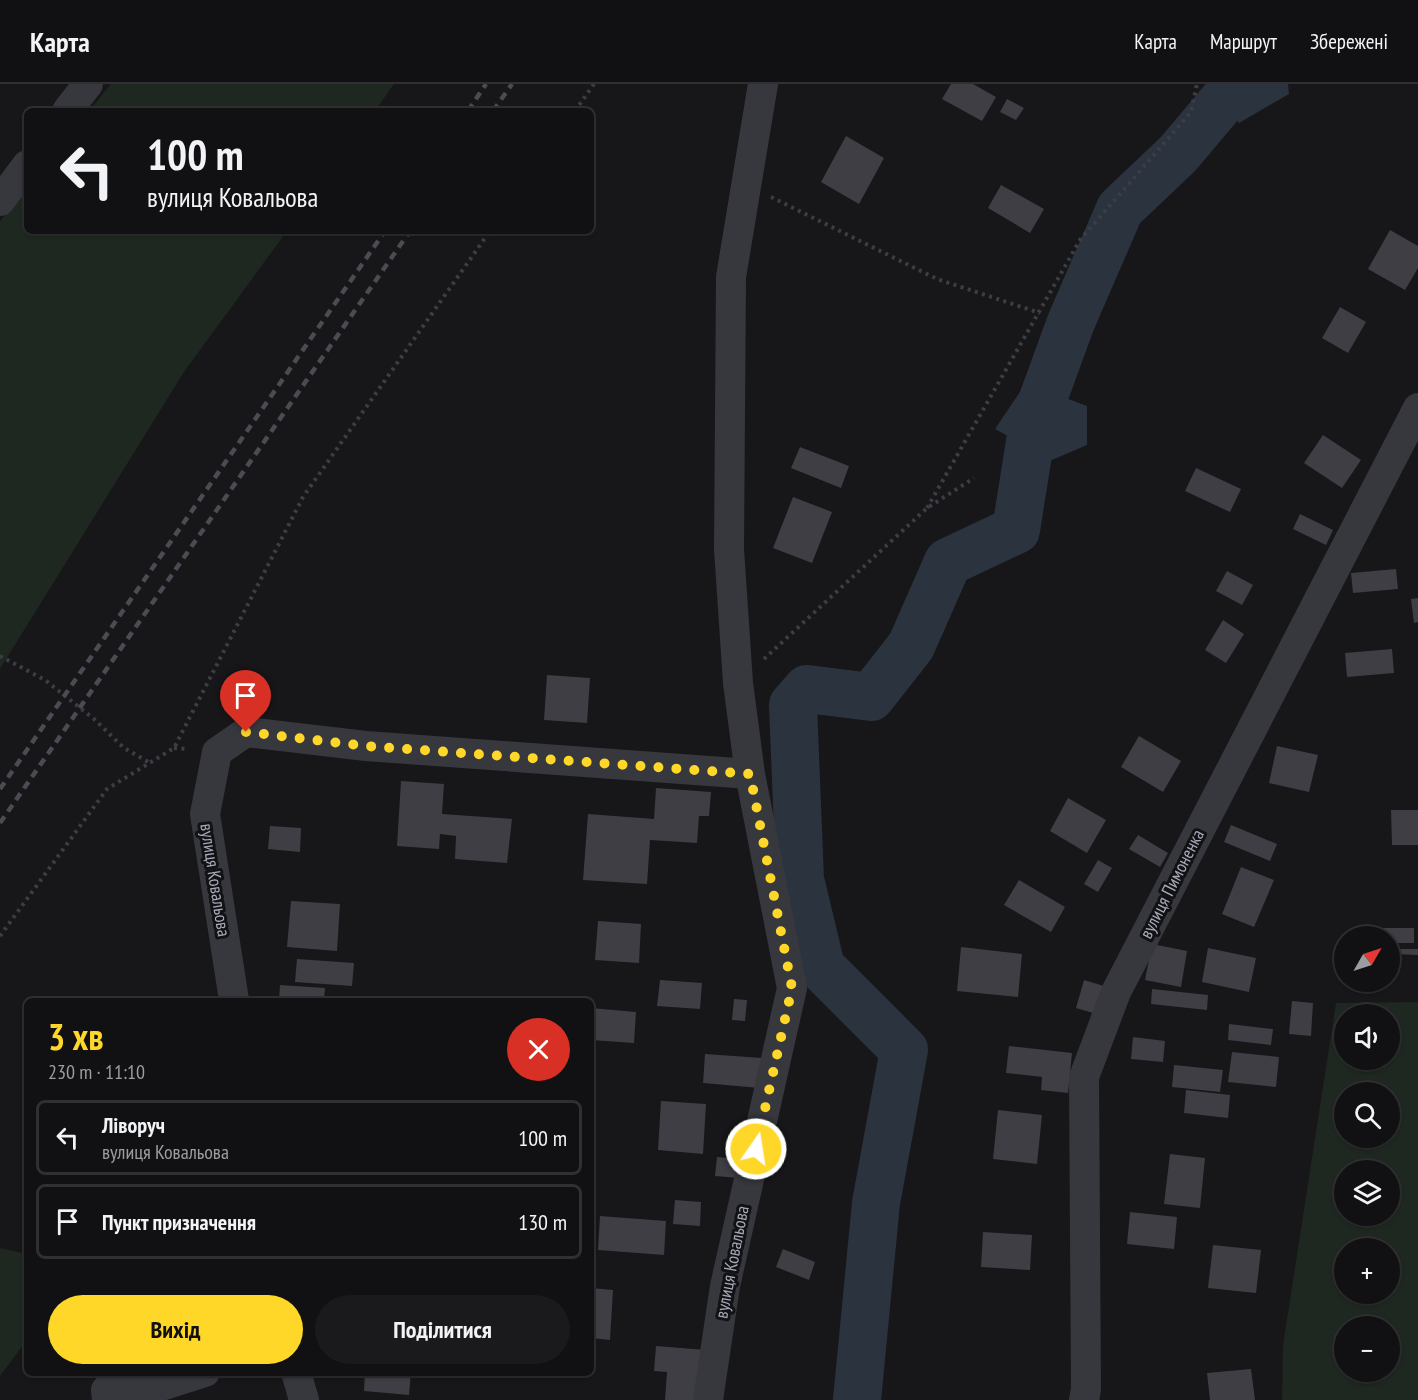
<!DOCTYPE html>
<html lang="uk">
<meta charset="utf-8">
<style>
:root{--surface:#111013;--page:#1a191c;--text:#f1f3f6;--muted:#9c9da0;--line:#303033;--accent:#ffd728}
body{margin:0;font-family:"PT Sans Narrow",sans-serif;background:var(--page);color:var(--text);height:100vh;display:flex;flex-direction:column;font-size:22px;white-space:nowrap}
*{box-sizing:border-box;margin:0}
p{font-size:20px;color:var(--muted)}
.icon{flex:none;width:33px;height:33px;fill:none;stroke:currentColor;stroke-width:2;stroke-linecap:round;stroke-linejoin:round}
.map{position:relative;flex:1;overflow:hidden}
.side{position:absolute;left:24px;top:914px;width:570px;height:378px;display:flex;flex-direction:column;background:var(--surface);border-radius:9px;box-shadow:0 2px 4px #0004,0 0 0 2px var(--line)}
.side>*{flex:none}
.banner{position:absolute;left:24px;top:24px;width:570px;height:126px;border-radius:9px;box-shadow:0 2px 4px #0004,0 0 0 2px var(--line);background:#111013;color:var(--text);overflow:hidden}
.needle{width:39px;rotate:51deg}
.tools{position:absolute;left:1334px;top:842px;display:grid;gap:12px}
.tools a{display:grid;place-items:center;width:66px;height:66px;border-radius:50%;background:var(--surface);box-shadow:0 2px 4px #0004,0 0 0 2px var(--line);font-size:30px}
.pin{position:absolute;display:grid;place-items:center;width:51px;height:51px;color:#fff;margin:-62px -26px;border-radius:50% 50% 50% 0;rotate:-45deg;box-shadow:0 0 6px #0007}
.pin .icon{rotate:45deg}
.me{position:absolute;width:66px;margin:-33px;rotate:13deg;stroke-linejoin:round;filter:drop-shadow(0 0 4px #0008)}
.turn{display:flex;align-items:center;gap:21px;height:126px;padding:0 24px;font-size:27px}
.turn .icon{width:78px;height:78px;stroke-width:2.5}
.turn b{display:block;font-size:42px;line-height:51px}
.round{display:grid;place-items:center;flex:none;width:63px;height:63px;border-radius:32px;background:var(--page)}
.overview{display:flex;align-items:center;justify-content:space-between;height:102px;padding:0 24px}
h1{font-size:36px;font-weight:700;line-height:45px;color:var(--accent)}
.cta{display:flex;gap:12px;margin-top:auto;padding:12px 24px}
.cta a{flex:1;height:69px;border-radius:36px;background:var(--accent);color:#111;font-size:24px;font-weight:700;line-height:69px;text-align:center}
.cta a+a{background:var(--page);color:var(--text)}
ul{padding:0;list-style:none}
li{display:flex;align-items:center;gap:18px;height:75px;margin:0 12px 9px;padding:0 12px;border:3px solid var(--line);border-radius:9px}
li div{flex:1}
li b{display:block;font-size:22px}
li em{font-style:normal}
header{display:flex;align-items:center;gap:36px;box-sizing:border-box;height:84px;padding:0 30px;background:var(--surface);border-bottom:2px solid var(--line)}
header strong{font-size:28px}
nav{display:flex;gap:33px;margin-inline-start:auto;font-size:21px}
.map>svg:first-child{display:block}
.green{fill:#1e2720;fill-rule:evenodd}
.water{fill:#2b333e}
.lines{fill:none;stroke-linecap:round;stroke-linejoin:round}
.river{stroke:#2b333e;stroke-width:48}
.building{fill:#3e3e44}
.path{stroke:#3d3e45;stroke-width:4;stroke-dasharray:3 4.5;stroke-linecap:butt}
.street{stroke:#37373e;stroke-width:30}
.rail{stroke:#4a4b53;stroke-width:4.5;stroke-dasharray:8 6;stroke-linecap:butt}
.route{stroke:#ffd728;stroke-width:10;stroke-dasharray:0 18}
.labels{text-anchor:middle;stroke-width:6;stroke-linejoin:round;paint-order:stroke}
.street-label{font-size:18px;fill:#a7aaba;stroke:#121114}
</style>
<header>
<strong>Карта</strong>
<nav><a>Карта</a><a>Маршрут</a><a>Збережені</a></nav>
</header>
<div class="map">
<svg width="1418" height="1316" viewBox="0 0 1418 1316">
<rect width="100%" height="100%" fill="#171619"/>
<path class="green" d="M111 0H394L375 27H89Z
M27 104V147H287L184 288 0 585V137Z
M1418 918V1316H1282L1283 1261 1336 919ZM1344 930H1389V975H1344ZM1344 1008H1389V1053H1344ZM1344 1086H1389V1131H1344ZM1344 1164H1389V1209H1344ZM1344 1242H1389V1287H1344Z
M0 1164 27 1170V1256L0 1292Z"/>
<path class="water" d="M1208 0H1288L1289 10 1239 39Z
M1026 299 1087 322V361L1052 376 995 345Z"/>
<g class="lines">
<path class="river" d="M857 1316 876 1119 904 966 821 883 800 795 793 621 807 605 871 613 911 562 948 478 1016 446 1032 345 1071 238 1120 125 1178 70 1237 0"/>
</g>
<path class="building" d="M951 0H973L996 13 982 37 942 15Z
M1007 15 1024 24 1016 36 1000 28Z
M846 52 884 74 859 120 821 98Z
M1001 101 1044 125 1030 149 988 124Z
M1390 146 1418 162V184L1405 206 1368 185Z
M1340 223 1366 238 1348 269 1322 254Z
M1323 351 1361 376 1342 404 1304 379Z
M800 363 849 382 841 404 791 384Z
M1196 384 1241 405 1230 428 1185 407Z
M793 413 832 428 812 479 773 464Z
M1300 430 1333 446 1326 461 1293 445Z
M1396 485 1398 505 1353 509 1351 489Z
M1227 487 1253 501 1242 521 1216 507Z
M1418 514V538L1414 539 1411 515Z
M1223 536 1244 550 1226 579 1205 566Z
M1392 565 1394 589 1347 593 1345 569Z
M547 591 590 594 587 639 544 636Z
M1139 652 1181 677 1163 708 1121 683Z
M1277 662 1318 671 1309 708 1269 699Z
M401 697 444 700 442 730 512 735 507 779 455 775 456 752 440 750 439 765 397 762Z
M656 704 711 708 709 732H699L697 759 650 756 647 800 583 796 588 730 654 735Z
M1068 714 1106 736 1087 769 1050 747Z
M1391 726H1418V761H1392Z
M1231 741 1277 760 1270 777 1224 758Z
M270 742 301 744 300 768 268 765Z
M1138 751 1168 769 1160 783 1129 765Z
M1098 776 1112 784 1098 808 1084 800Z
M1241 783 1274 796 1254 843 1222 830Z
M1019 796 1065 823 1051 848 1004 821Z
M291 817 340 820 337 867 287 863Z
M598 837 641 840 639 879 595 876Z
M1380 844H1414V859H1389V852H1380Z
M1152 860 1187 867 1181 903 1145 896Z
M961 863 1022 870 1018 913 957 907Z
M1208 864 1256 874 1249 908 1202 898Z
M1393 865H1418V871L1394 870Z
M297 875 354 879 352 902 295 898Z
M660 896 702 899 700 925 657 922Z
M1084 896 1107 903 1100 931 1076 924Z
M280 901 325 904 324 916H279Z
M1152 905 1208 911 1207 926 1151 920Z
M734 915 747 916 745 937 732 936Z
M1292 917 1313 919 1311 952 1289 950Z
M591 924 636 928 634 959 591 956Z
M1229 940 1273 945 1271 961 1228 956Z
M1133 953 1165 957 1163 978 1131 975Z
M1009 962 1072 969 1068 1009 1041 1006 1042 993 1006 989Z
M1232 968 1279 973 1276 1003 1228 998Z
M705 970 762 974 760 1004 703 999Z
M1174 981 1223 986 1220 1008 1172 1003Z
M1186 1006 1230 1011 1228 1034 1184 1029Z
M661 1017 706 1020 703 1070 658 1066Z
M998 1026 1042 1031 1037 1080 993 1075Z
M1170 1070 1205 1074 1200 1124 1164 1120Z
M717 1073 741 1075 740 1094 715 1092Z
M675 1116 701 1118 700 1142 673 1140Z
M1130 1128 1177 1133 1174 1165 1127 1160Z
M600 1132 666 1137 664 1171 598 1166Z
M983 1148 1032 1151 1030 1186 981 1183Z
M1213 1161 1261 1166 1256 1209 1208 1204Z
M783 1165 815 1178 809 1196 776 1183Z
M591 1204 613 1206 610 1256 591 1254Z
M656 1262 706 1266 702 1316H665L667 1288 654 1287Z
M1251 1285 1255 1316H1210L1207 1289Z
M365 1288H411L409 1311 364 1307Z"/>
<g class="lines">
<path class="path" d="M575 27 594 0
M771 113 937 195 1040 229
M927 424 1080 156 1191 28 1197 0
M0 572 45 596 94 635 124 664 150 679
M764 575 927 424 974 394
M174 664 189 665
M0 852 107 705 174 664 303 413 490 147"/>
<path class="street" d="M67 27 88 0
M0 117 27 81
M234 916 205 730 217 668 246 648 366 662 750 690
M296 1288 304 1316
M107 1316 106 1306 161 1302 205 1288
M708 1316 725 1202 792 904 750 690 738 599 729 465 731 193 763 0
M1084 1316 1086 1305 1084 993 1116 908 1418 324"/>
<path class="rail" d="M468 27 486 0
M493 27 512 0
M0 705 385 147
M0 739 410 147"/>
</g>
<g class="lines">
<path class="route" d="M246 648 366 662 750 690 792 904 756 1065"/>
</g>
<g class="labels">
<g class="street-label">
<text transform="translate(215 796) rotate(81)" y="6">вулиця Ковальова</text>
<text transform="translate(1172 800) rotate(-63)" y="6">вулиця Пимоненка</text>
<text transform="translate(732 1178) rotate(-79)" y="6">вулиця Ковальова</text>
</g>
</g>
</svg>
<div class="tools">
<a><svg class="needle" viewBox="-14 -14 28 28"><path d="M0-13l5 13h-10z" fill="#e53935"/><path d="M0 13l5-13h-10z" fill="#9c9da0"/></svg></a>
<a><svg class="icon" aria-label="sound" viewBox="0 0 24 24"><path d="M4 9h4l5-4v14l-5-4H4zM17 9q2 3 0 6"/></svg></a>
<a><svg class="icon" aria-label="search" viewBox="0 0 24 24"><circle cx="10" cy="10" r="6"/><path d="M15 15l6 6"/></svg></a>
<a><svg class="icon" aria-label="layers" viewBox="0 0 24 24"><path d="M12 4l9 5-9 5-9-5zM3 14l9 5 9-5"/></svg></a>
<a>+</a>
<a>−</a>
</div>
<div class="pin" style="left:246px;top:648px;background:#d93025"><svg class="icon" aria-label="arrive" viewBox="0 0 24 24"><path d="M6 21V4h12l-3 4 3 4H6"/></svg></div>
<svg class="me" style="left:756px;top:1065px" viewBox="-20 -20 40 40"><circle r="17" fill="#ffd728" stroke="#fff" stroke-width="3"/><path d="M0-11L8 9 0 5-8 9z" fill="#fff"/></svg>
<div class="banner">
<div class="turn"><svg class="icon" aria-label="left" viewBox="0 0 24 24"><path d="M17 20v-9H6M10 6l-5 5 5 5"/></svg><div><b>100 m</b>вулиця Ковальова</div></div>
</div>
<section class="side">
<div class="overview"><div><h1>3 хв</h1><p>230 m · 11:10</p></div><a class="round" style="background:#d93025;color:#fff"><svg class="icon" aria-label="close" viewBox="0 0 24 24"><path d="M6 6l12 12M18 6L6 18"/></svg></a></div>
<ul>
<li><svg class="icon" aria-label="left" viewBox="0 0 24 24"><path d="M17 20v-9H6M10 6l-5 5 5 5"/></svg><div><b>Ліворуч</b><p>вулиця Ковальова</p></div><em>100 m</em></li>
<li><svg class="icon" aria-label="arrive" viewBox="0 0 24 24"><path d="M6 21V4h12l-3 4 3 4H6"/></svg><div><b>Пункт призначення</b></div><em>130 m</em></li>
</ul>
<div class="cta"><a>Вихід</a><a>Поділитися</a></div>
</section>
</div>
